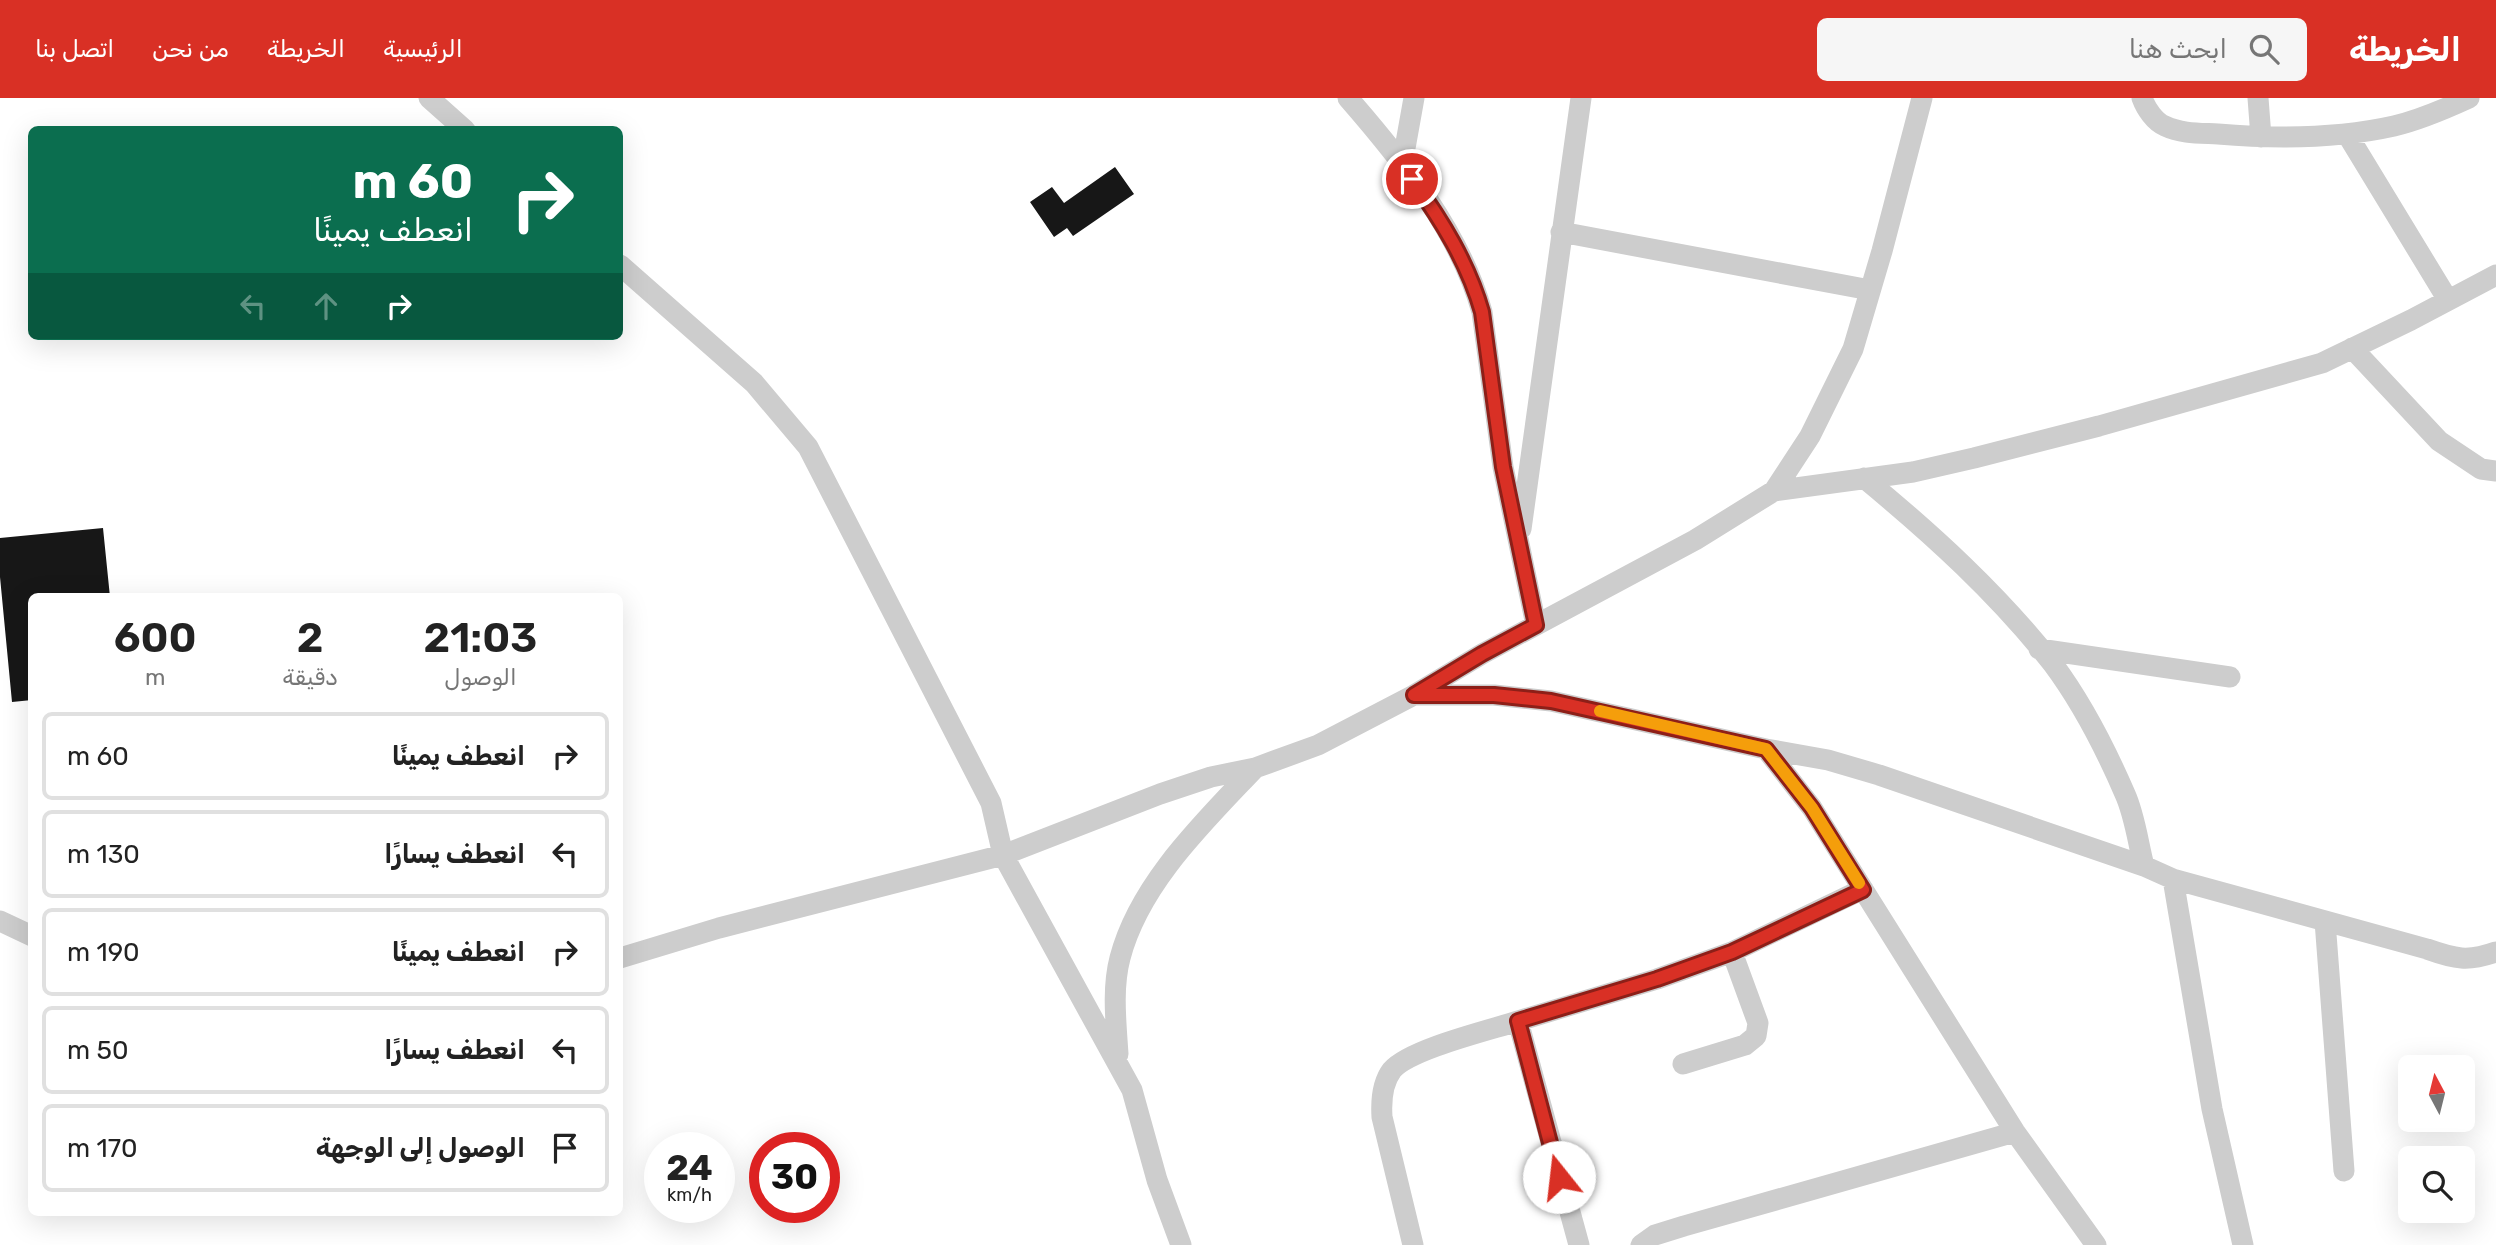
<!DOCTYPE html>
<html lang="ar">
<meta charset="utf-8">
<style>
:root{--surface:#fff;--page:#f6f6f6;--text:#222;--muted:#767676;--line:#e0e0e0;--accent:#d93025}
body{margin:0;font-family:Rubik,"Noto Sans Arabic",sans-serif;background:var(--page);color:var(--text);direction:rtl;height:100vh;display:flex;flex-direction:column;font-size:26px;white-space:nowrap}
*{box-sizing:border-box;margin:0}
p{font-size:23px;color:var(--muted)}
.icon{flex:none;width:38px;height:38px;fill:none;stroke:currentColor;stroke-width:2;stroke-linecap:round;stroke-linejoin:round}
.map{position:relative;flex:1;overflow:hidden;direction:ltr}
.details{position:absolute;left:28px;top:495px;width:595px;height:623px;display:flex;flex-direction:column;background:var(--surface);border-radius:10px;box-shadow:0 7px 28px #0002;direction:rtl}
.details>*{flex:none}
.hud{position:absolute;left:28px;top:28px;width:595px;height:214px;border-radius:10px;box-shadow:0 7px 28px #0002;direction:rtl;background:#0b6e4f;color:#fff;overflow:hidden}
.needle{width:46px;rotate:353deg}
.fabs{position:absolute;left:2398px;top:957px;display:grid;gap:14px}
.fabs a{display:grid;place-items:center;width:77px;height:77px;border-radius:10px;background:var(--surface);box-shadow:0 7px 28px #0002;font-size:35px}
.speed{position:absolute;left:644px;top:1034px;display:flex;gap:14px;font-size:35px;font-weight:700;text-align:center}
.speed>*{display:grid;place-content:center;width:91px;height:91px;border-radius:50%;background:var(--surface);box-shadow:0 7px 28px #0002;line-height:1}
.speed small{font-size:18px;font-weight:400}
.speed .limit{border:10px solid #d22;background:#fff;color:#111}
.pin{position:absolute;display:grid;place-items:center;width:60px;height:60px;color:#fff;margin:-30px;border:4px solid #fff;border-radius:50%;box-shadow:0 2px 7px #0007}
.me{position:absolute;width:77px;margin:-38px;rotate:344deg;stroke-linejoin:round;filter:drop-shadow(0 0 5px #0008)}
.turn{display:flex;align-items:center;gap:24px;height:147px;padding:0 35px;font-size:32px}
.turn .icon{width:91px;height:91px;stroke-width:2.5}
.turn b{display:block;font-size:49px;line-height:60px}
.lanes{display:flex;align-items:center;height:66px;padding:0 35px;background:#0003;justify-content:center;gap:35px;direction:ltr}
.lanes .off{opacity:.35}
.eta{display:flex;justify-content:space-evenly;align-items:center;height:119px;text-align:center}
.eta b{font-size:42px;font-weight:600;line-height:49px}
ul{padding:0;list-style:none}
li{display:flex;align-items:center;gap:21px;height:88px;margin:0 14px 10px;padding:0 21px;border:4px solid var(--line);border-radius:10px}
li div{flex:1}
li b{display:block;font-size:26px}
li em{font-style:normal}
header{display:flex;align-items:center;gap:42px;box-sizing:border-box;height:98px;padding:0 35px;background:var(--accent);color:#fff}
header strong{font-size:33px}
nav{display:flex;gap:38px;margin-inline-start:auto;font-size:24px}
.search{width:490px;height:63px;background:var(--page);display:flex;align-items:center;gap:18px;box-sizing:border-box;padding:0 24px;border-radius:10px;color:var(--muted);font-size:26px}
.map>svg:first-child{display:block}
.building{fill:#171717}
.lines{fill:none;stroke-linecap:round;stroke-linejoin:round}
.minor{stroke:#cdcdcd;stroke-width:21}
.route-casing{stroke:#8d1f18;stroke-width:18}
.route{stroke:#d93025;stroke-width:12}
.slow{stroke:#f59e0b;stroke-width:12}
</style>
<header>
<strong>الخريطة</strong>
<div class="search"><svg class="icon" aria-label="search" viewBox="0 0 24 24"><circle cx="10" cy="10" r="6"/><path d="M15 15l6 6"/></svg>ابحث هنا</div>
<nav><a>الرئيسية</a><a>الخريطة</a><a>من نحن</a><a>اتصل بنا</a></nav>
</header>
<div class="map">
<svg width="2496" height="1147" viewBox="0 0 2496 1147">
<rect width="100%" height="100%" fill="#fff"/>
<path class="building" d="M1115 69 1134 96 1073 138 1067 130 1054 139 1030 104 1052 89 1064 105Z
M103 430 110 499H32V602L12 604 0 479V440Z"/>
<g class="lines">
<path class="minor" d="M429 0 465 32
M1348 0C1402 62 1460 134 1482 214L1503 369 1536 527
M2142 0C2146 11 2155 24 2165 28 2182 36 2201 35 2218 36 2277 41 2336 41 2394 28 2420 22 2445 11 2469 0
M2258 0 2261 39
M2347 36 2448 202
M1402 67 1414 0
M1561 134 1870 192
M620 167 754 285 808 349 991 705 1003 757 1132 992 1157 1082 1181 1147
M2352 250 2439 343 2481 371 2496 373
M1864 380C1932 436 1998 496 2053 566 2082 605 2106 652 2125 696 2135 718 2138 745 2144 768
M1774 393 1913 374 1974 360 2099 328 2322 265 2411 222 2496 177
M1521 431 1581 0
M2039 551 2230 579
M1414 597H1494L1551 603 1766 651 1812 710 2015 1034 2096 1147
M1766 651 1828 662 1879 677 2144 768 2173 781 2427 851C2455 861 2468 864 2496 854
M2173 781 2212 1011 2243 1147
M0 823 32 838
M2325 823 2344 1073
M620 860 719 830 1003 757 1160 696 1211 679 1255 670 1318 647 1414 597 1482 556 1695 442 1774 393 1810 338 1853 251 1882 153 1922 0
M1118 956C1116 925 1112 890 1120 860 1139 786 1204 724 1255 670
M1683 966 1745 947 1756 938 1758 925 1732 854
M1413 1147 1382 1019C1381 1003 1382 985 1392 972 1410 951 1490 932 1518 923
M1579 1147 1518 923 1657 881 1732 854 1863 791
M1641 1147 1655 1137 1684 1128 2015 1034"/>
</g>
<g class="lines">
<g class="route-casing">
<path id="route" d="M1412 81C1442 123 1468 165 1482 214L1503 369 1536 527 1482 556 1414 597H1494L1551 603 1766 651 1812 710 1863 792 1732 854 1657 881 1518 923 1559 1079"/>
</g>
<use href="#route" class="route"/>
<path class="slow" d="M1600 613 1766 651 1812 710 1859 785"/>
</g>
</svg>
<div class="fabs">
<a><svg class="needle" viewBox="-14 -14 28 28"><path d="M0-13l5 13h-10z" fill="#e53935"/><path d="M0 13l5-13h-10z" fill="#767676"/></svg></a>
<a><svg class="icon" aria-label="search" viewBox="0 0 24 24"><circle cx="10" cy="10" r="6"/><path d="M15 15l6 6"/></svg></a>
</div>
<div class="speed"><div>24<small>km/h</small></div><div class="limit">30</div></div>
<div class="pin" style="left:1412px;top:81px;background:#d93025"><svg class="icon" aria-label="arrive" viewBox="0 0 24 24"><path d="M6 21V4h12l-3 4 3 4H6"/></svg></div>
<svg class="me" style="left:1559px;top:1079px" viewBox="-20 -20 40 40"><circle r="19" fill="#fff"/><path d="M0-13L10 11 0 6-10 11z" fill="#d93025"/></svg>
<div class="hud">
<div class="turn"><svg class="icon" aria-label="right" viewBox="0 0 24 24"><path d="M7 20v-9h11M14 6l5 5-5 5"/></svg><div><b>60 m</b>انعطف يمينًا</div></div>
<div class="lanes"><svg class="icon off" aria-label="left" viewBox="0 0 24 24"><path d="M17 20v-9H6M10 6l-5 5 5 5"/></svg><svg class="icon off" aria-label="ahead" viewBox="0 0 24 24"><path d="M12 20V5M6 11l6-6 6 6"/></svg><svg class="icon" aria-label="right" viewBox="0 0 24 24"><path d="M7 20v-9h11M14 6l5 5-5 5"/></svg></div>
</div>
<section class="details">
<div class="eta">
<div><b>21:03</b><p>الوصول</p></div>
<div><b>2</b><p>دقيقة</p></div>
<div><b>600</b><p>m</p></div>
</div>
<ul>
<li><svg class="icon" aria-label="right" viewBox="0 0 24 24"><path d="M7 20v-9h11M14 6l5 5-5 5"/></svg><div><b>انعطف يمينًا</b></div><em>60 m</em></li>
<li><svg class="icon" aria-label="left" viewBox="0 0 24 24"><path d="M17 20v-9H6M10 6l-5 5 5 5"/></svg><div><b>انعطف يسارًا</b></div><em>130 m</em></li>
<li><svg class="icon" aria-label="right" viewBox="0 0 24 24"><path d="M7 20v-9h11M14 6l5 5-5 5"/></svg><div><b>انعطف يمينًا</b></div><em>190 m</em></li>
<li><svg class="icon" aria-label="left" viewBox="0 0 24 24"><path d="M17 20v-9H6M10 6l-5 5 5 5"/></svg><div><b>انعطف يسارًا</b></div><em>50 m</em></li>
<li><svg class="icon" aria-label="arrive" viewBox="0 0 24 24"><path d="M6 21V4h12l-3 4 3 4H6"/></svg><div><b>الوصول إلى الوجهة</b></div><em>170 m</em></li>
</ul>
</section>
</div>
